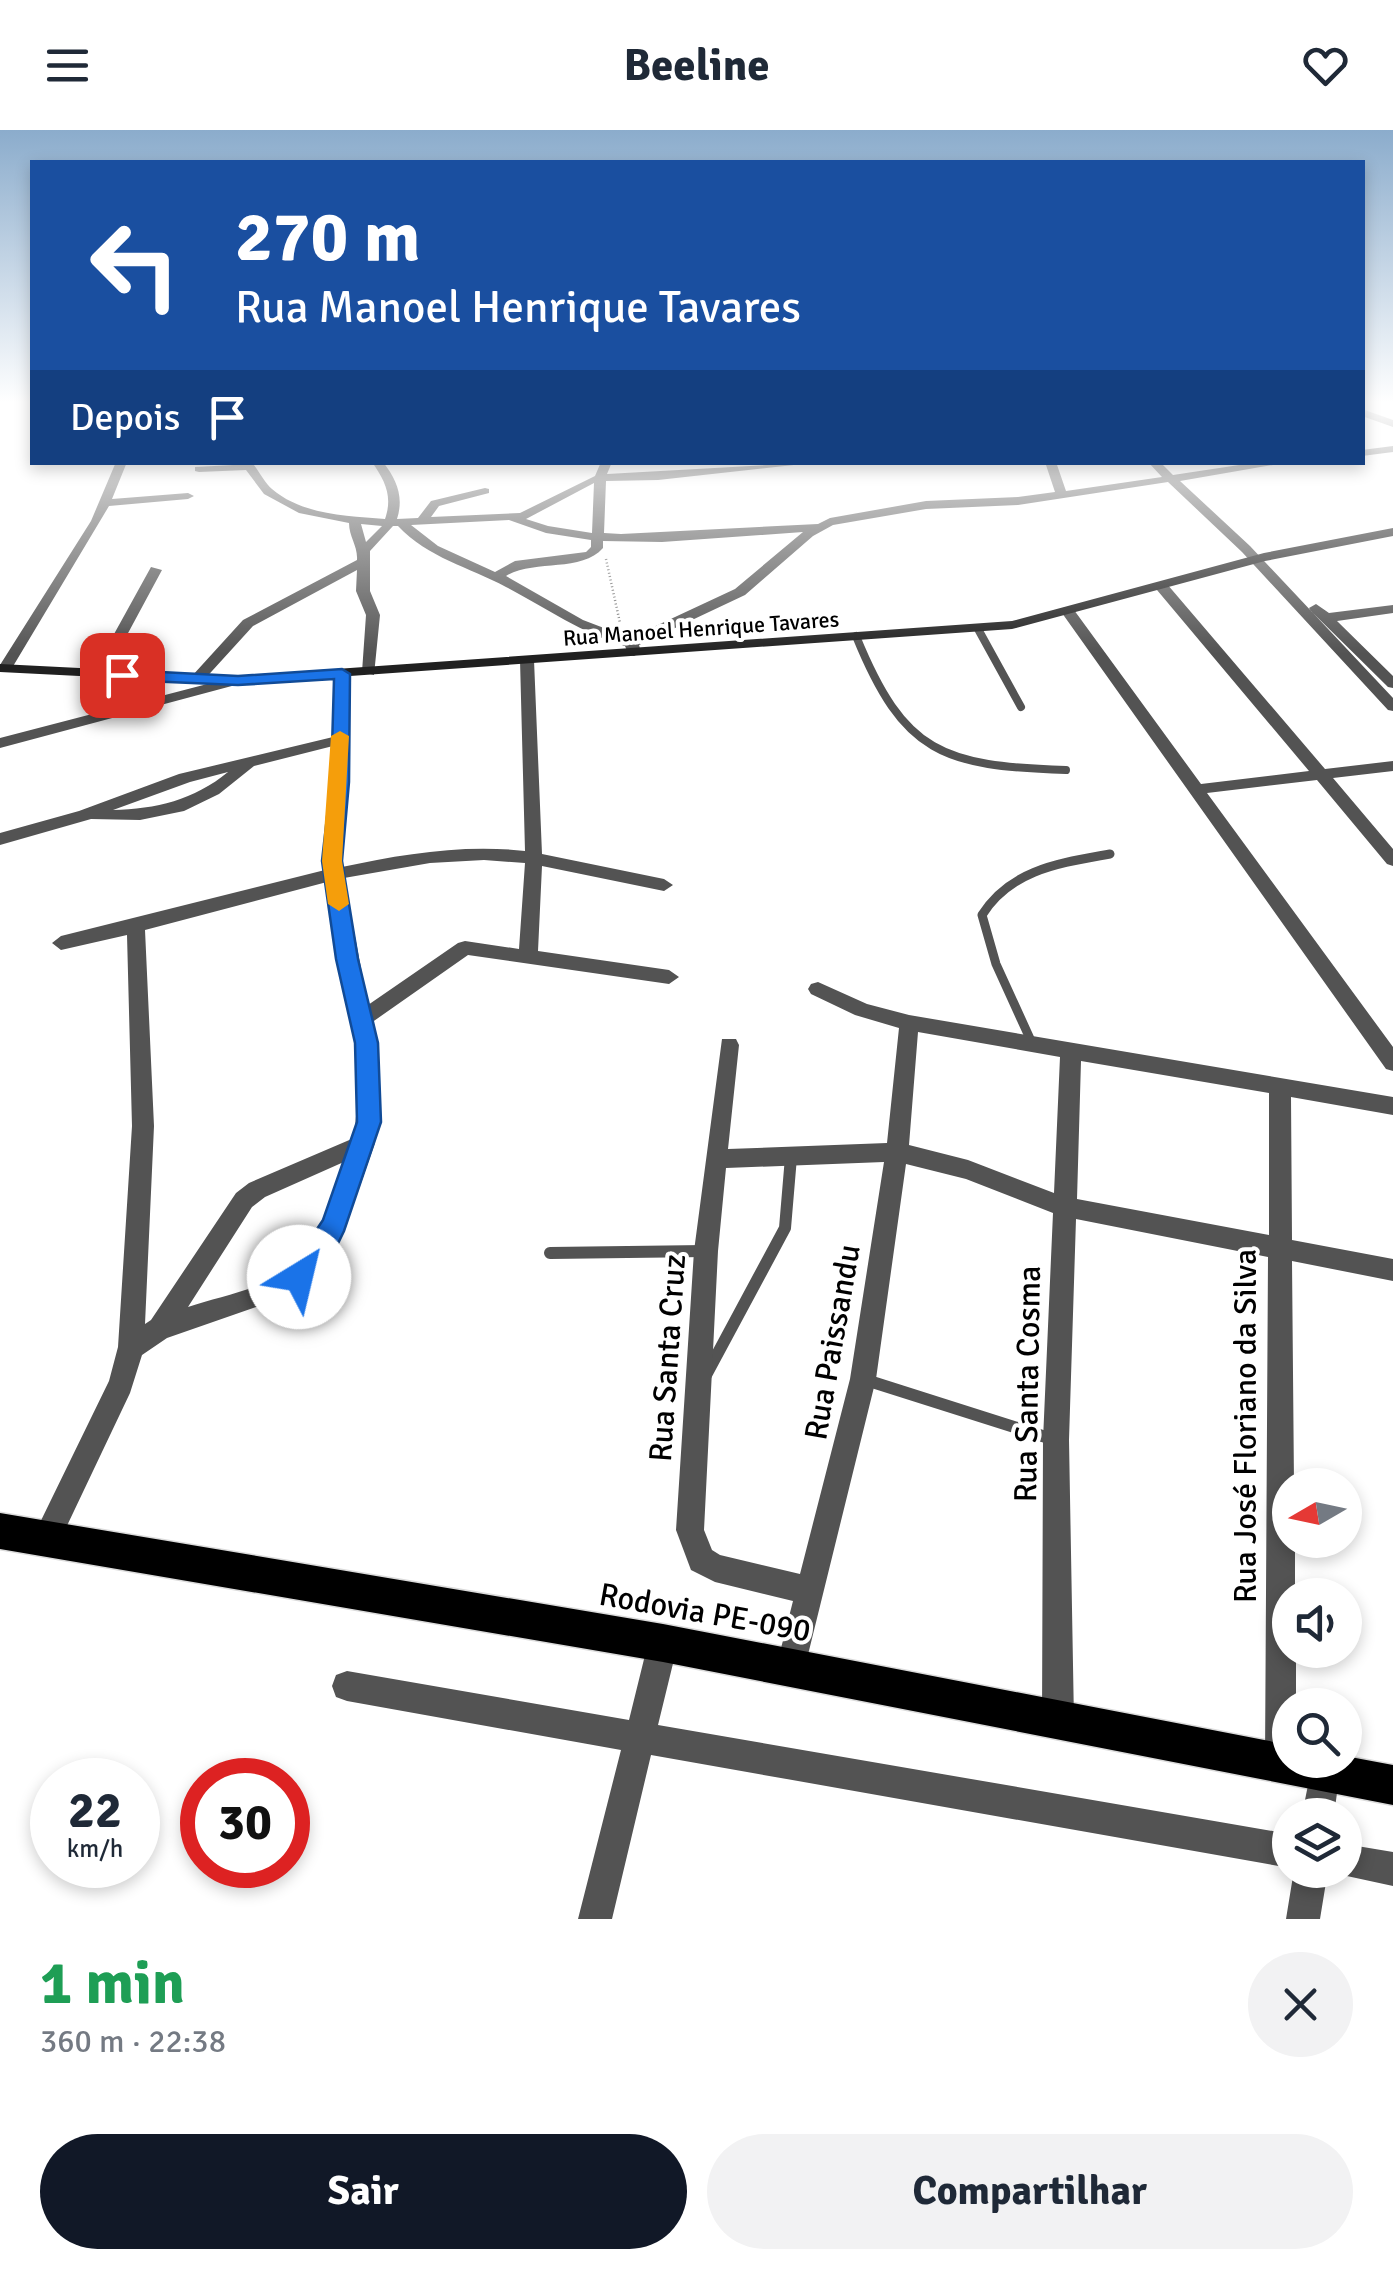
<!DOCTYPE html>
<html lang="pt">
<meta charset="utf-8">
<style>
:root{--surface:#fff;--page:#f2f2f3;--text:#1f2937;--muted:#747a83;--accent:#111827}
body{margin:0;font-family:Signika,sans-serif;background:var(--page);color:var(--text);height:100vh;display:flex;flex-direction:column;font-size:38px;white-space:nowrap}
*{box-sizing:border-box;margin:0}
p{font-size:32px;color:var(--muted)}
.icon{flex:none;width:55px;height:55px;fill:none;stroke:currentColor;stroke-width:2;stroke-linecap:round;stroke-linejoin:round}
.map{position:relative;height:1789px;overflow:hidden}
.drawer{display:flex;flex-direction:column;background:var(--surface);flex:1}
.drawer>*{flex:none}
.guide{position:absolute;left:30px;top:30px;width:1335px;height:305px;border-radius:0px;box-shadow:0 5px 15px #0003;background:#1a4fa0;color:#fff;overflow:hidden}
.needle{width:65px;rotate:261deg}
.tools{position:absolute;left:1272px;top:1338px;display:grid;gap:20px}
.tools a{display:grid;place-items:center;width:90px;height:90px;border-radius:50%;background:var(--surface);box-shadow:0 5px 15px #0003;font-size:50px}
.speed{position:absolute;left:30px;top:1628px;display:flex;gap:20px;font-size:50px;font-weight:700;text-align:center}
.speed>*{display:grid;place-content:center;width:130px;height:130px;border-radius:50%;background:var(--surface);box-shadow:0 5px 15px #0003;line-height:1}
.speed small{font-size:25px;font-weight:400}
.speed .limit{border:15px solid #d22;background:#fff;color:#111}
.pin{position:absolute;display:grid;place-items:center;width:85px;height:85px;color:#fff;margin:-42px;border-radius:20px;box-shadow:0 5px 15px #0006}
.me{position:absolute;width:110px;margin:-55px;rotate:36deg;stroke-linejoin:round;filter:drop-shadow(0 0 8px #0008)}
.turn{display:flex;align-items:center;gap:35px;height:210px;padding:0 40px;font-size:45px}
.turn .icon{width:130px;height:130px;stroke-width:2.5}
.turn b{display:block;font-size:70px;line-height:85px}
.then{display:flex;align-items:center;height:95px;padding:0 40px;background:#0003;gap:20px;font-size:38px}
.round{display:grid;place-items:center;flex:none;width:105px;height:105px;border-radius:52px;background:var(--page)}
.summary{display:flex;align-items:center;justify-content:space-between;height:170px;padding:0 40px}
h1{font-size:60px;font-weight:700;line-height:75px;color:#1e9e55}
.action{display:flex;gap:20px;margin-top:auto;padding:20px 40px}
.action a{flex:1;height:115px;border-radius:60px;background:var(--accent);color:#fff;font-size:40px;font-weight:700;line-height:115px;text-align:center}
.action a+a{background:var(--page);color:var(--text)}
header{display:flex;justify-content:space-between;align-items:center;height:130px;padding:0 40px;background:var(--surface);font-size:45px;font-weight:700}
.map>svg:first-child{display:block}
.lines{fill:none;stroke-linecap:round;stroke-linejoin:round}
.primary-casing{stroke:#dbdbdb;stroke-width:3}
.path{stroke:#757575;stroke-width:2.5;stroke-dasharray:1 2.5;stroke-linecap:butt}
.lane-far2{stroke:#535353;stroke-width:8}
.lane-far1{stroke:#535353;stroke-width:9}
.lane{stroke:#535353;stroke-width:12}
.street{fill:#535353;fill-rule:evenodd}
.secondary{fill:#202020;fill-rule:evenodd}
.primary{fill:#000;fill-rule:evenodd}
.route{fill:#1a73e8;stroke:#114b97;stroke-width:2.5}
.slow{fill:#f59e0b}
.labels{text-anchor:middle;stroke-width:8;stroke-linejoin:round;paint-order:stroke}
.far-street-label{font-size:22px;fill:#000;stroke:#fff}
.near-street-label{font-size:32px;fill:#000;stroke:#fff}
</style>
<header><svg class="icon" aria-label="menu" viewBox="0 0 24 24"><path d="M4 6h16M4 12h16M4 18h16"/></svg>Beeline<svg class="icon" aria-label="heart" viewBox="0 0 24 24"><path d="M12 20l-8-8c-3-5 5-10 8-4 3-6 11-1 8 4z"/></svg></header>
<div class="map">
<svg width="1393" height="1789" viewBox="0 0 1393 1789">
<rect width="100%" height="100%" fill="#fff"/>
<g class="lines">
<g class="primary-casing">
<path id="primary" d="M0 1383 663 1494 1290 1615V1630H1345V1626L1393 1635V1675L663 1532 0 1419Z"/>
</g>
<path class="path" d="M606 429 620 493"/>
<path class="lane-far2" d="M978 499 1021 577
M856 506C904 624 943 636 1066 640"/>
<path class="lane-far1" d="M1032 913 996 834 982 785C1011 739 1061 733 1110 724"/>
<path class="lane" d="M550 1123 705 1121
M705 1247 785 1098 791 1027
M866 1250 1055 1310"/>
<path class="street" d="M1362 279 1393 290V297L1362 286Z
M1393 316V322L1362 326V320Z
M116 332H127L112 369 188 363 194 366 188 369 109 376 12 538 0 541V535L91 391Z
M372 332H383C397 350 404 367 397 389L418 388 431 371 485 358 489 359V363L439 376 431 387 520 383 595 346 601 332H612L607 344 821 332 658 350 606 351 604 403 621 404 818 394 830 388 926 371 1018 367 1055 362 1045 332H1056L1066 361 1162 347 1148 332H1160L1173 345 1259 332H1290L1180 351 1250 416 1393 568V581L1388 580 1242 422 1168 352 1018 375 926 379 833 395 813 406 745 465 639 515 641 522 634 526 629 525 625 516C581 503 546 478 506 457 469 437 428 428 398 396H393L370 421V461L380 485 374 545 362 542 366 485 356 461 357 440 253 496 202 552H192V546L243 490 357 430C358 416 349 407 349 393L299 383 264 364 246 340 199 342 195 341V337L253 334C259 341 265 353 272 359 302 385 348 386 385 389 393 366 385 351 372 332ZM594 353 592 403 548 396 526 389ZM509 390 546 403 591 410V417L586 422 515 431 495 442 438 416 411 395ZM361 394 382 396 366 412ZM803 402 735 459 630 508 583 490 506 446C534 429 581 443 603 418V411L662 412Z
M151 437 162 440 106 544 94 547 92 544Z
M1162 453 1167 454 1325 639 1393 631V641L1333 648 1393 719V736L1387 734 1317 650 1207 663 1393 917V941L1386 939 1062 483 1074 480 1201 654 1309 641 1157 460 1155 457Z
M1316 474 1329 483 1393 475V483L1337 491 1393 546V558L1388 557 1311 481 1309 478Z
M527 526 534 530 542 724 664 749 673 755 664 761 542 736 538 821 669 840 679 847 669 854 468 825 371 893 380 943 375 1013 347 1093 327 1133 307 1155 282 1168 167 1208 142 1225 130 1263 55 1421 45 1425 35 1421 31 1411 109 1251 118 1217 132 996 127 805 61 820 52 813 61 806 325 740 333 616 254 636 219 664 184 681 140 690 91 689 0 715V703L79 681 179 644 333 607 335 544 342 540 349 544 348 652 342 737C402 724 464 714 525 721L520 530ZM228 642C194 670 156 679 113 680L190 652ZM484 730 525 733 519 819 465 811 458 813 368 875 344 748 430 733ZM327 752 360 943 354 1008 249 1053 236 1063 151 1190 145 1194 154 996 145 800ZM346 1031C333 1067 323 1116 290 1139 262 1159 220 1166 188 1177L252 1077 265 1067Z
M238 546 243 547V553L0 618V608Z
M818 852 867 874 909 885 1393 967V985L1291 967 1292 1110 1393 1129V1151L1292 1131 1294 1355H1290V1410H1295V1465H1290V1520H1296V1575H1290V1630L1297 1632 1292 1643 1281 1648 1270 1643 1265 1632 1268 1127 1076 1089 1069 1310 1074 1591 1069 1602 1058 1607 1047 1602 1042 1591 1043 1310 1053 1083 966 1049 906 1034 876 1249 802 1549 791 1553 780 1549 776 1538 793 1471 715 1452 691 1440 676 1400 694 1121 722 909H736L739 915 728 1019 887 1013 899 898 855 885 811 864 808 859 811 854ZM918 902 1060 927 1054 1063 968 1030 909 1015ZM1081 931 1269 963V1105L1077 1069ZM884 1032 850 1249 800 1444 720 1425 712 1420 704 1400 718 1121 726 1038Z
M663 1498 674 1502 678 1513 658 1595 1290 1704V1738L651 1625 612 1789H578L621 1620 347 1571 336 1567 332 1556 336 1545 347 1541 629 1590 648 1513 652 1502Z
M1313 1630H1335L1340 1641 1334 1685H1302Z
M1345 1714 1393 1722V1756L1333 1743 1332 1740H1345Z
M1294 1740H1328L1320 1789H1286Z"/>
<path class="secondary" d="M1393 398V406L1265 431 1012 499 238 554 0 542V534L238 546 1012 491 1264 423Z"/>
<use href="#primary" class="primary"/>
</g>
<linearGradient id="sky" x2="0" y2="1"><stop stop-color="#8baccc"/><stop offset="0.52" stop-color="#fff"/><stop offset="1" stop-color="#fff" stop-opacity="0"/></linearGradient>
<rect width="1393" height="524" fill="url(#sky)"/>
<path class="route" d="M342 539 350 544 349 652 342 731 358 829 378 913 381 992 344 1101 328 1134 309 1156 299 1159 289 1156 285 1147 323 1090 357 992 355 913 336 829 322 731 331 652 334 549 238 555 122 550 114 545 122 540 238 546Z"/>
<path class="slow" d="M340 601 349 606 342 731 349 774 339 781 328 774 322 731 331 606Z"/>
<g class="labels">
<g class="far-street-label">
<text transform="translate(701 498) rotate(-4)" y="8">Rua Manoel Henrique Tavares</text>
</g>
<g class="near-street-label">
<text transform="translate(832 1212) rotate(-80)" y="11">Rua Paissandu</text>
<text transform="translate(667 1228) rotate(-86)" y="11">Rua Santa Cruz</text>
<text transform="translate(1027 1254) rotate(-89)" y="11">Rua Santa Cosma</text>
<text transform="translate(1245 1296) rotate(-90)" y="11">Rua José Floriano da Silva</text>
<text transform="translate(705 1482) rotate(10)" y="11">Rodovia PE-090</text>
</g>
</g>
</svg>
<div class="tools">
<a><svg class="needle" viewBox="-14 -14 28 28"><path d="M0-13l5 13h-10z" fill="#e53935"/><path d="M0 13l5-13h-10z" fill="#747a83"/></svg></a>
<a><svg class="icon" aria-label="sound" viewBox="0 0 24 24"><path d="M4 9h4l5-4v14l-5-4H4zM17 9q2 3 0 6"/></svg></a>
<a><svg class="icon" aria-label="search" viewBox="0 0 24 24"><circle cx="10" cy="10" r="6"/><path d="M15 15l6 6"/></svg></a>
<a><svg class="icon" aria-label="layers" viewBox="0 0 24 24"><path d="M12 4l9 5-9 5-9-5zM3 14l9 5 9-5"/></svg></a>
</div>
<div class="speed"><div>22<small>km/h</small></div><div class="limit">30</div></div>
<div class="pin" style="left:122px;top:545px;background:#d93025"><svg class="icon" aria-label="arrive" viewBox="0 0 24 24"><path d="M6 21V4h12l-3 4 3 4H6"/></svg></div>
<svg class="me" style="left:299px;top:1147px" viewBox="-20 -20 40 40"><circle r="19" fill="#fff"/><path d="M0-13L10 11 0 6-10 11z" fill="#1a73e8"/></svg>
<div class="guide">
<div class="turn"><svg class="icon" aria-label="left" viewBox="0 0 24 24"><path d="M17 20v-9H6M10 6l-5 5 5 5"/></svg><div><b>270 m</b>Rua Manoel Henrique Tavares</div></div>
<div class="then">Depois<svg class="icon" aria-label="arrive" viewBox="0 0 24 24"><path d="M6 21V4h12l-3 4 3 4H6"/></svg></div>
</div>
</div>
<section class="drawer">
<div class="summary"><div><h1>1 min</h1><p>360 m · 22:38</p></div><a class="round"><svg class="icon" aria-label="close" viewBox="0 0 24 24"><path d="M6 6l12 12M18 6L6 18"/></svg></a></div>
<div class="action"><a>Sair</a><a>Compartilhar</a></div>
</section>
